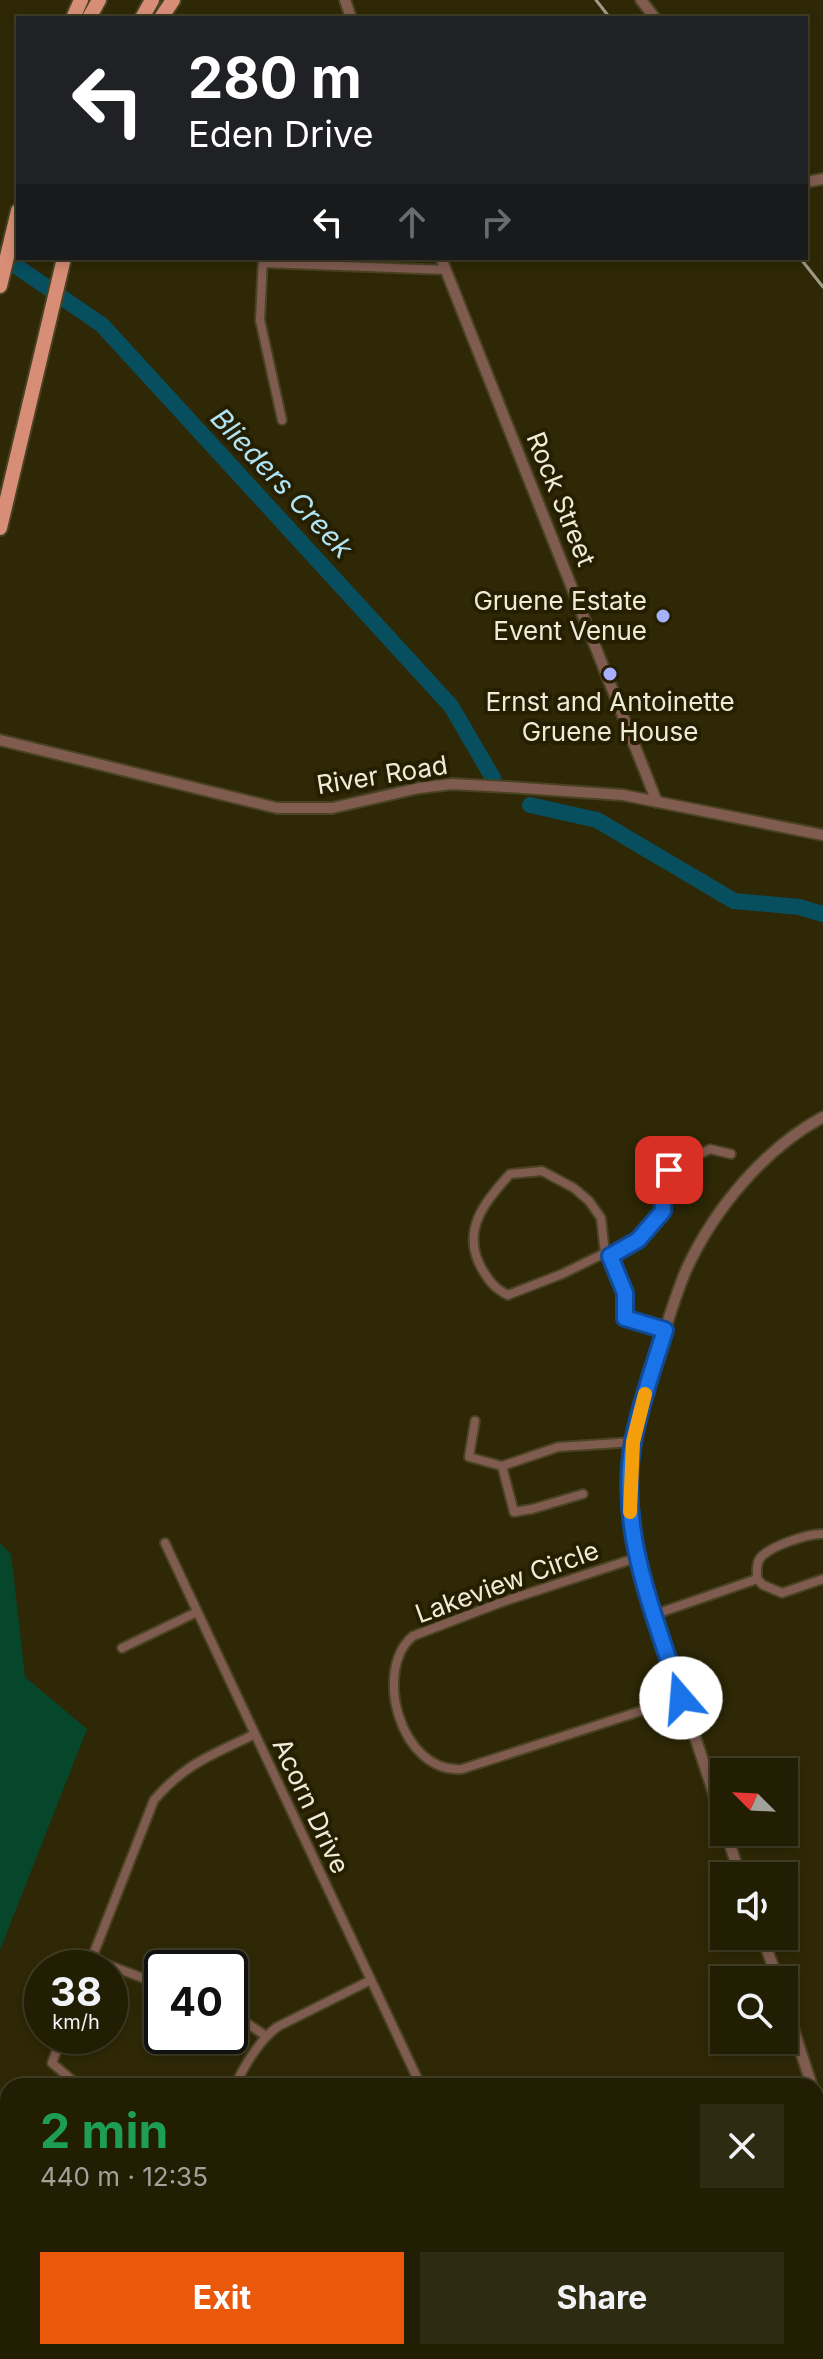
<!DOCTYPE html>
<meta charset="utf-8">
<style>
:root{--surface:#221e04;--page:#2e2b13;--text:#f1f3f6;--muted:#a2a29a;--line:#3f3c26;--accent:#ea580c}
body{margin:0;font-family:Inter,sans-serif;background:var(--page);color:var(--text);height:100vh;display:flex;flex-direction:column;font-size:30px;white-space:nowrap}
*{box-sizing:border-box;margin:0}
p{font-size:26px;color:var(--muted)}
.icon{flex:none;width:44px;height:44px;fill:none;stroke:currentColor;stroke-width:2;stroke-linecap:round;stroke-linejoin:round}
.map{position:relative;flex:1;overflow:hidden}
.details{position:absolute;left:0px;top:2078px;width:824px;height:282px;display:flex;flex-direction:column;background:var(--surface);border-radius:24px 24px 0 0;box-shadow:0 4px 12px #0003,0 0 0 2px var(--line)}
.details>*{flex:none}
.guide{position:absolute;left:16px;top:16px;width:792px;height:244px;border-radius:0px;box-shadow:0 4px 12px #0003,0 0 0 2px var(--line);background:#202124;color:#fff;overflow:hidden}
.needle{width:52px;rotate:294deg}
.fabs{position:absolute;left:710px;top:1758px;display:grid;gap:16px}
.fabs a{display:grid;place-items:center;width:88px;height:88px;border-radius:0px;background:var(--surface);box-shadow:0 4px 12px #0003,0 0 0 2px var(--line);font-size:40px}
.speed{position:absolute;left:24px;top:1950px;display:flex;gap:16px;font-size:40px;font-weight:700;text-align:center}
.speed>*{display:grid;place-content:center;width:104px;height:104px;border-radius:50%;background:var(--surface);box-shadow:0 4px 12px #0003,0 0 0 2px var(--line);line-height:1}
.speed small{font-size:20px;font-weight:400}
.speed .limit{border:4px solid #111;border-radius:12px;background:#fff;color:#111}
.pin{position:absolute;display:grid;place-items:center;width:68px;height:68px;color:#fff;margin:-34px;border-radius:16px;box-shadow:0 4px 12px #0006}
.me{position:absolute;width:88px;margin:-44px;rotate:342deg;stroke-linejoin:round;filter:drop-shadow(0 0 6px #0008)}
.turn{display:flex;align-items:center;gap:28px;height:168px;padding:0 40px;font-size:36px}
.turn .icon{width:104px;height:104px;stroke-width:2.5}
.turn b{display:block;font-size:56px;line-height:68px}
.lanes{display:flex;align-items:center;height:76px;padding:0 40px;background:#0003;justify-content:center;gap:40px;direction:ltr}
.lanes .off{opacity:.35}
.round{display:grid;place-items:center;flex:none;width:84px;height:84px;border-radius:0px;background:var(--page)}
.overview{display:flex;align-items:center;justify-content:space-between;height:136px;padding:0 40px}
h1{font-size:48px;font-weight:700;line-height:60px;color:#1e9e55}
.action{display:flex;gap:16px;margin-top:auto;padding:16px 40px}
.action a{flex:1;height:92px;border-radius:0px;background:var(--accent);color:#fff;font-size:32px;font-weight:700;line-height:92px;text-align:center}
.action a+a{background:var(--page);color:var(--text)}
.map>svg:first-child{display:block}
.green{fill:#06472b}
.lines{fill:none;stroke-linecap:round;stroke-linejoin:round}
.river{stroke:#074f5f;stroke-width:16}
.minor-casing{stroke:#494323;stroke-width:12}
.tertiary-casing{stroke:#494323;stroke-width:14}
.primary-casing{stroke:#494323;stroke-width:18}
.minor{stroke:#805c50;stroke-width:8}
.tertiary{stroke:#805c50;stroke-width:10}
.primary{stroke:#d88e76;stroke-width:14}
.rail{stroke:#a09b82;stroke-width:3}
.route-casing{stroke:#114b97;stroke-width:20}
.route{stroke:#1a73e8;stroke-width:14}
.slow{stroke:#f59e0b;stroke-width:14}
.poi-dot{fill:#a7b0fc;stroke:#251e00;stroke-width:3}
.labels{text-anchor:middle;stroke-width:8;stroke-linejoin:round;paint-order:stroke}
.street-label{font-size:26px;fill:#eeebd8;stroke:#251e00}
.poi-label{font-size:26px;fill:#eeebd8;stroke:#251e00;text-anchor:end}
.water-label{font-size:28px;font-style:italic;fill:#b0e4f4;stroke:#251e00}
</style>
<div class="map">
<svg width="823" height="2359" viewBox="0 0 823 2359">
<rect width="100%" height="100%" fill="#2e2806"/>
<path class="green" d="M0 1543 11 1554 25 1677 87 1729 0 1950Z"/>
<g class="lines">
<path class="river" d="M0 255 102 325 451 706 493 778
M530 805 597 820 734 901 799 907 823 914"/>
<g class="minor-casing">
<path id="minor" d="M263 259 260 320 282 420
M263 263 446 270
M605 1253 601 1218 589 1201 574 1188 542 1171 510 1174C485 1201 460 1231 482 1269 489 1281 495 1289 508 1295L562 1274 605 1253C623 1263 627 1299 625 1318L665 1330
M610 1256 638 1240 663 1211 662 1182 669 1170 710 1149 731 1154
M475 1421 469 1457 502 1466 558 1447 633 1442
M502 1466 514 1512 532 1509 583 1494
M823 1534C809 1533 766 1547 759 1560 756 1566 757 1572 757 1579L763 1585 782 1593 823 1579
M165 1543 421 2086
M636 1558 502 1602 413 1636C372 1670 401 1774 462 1769L681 1698
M653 1615 757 1579
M122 1648 197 1612
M92 1959 162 1985
M88 1968 154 1800C186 1763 212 1755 255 1734
M230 2012 266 2036
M62 2036 52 2063 79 2086
M235 2086C245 2064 258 2042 277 2027L371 1980
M0 2275 8 2273
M0 2325 9 2359
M130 2352 132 2359
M531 2352 534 2359"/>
</g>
<g class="tertiary-casing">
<path id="tertiary" d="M345 0 351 18
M641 0 655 18
M806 182 823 179
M441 258 657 802
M0 740 277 808H332L419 788 452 784 507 787 623 795 823 835
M724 1827C707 1771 688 1715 668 1660 654 1618 637 1577 632 1532 624 1468 639 1408 659 1348 668 1322 676 1293 687 1268 715 1208 765 1148 823 1117
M726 1832 740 1876
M762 1936 778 1980
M784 2000 812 2086
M816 2097 823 2117"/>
</g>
<g class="primary-casing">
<path id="primary" d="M73 18 81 0
M89 18 99 0
M142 18 152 0
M161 18 173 0
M0 286 18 211
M0 528 64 258"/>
</g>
<use href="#minor" class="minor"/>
<use href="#tertiary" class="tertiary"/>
<use href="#primary" class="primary"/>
<path class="rail" d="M596 0 610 18
M800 258 823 287"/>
</g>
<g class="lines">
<g class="route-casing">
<path id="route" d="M669 1170 662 1182 663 1211 638 1240 610 1256 625 1293V1318L665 1330C654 1366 640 1404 633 1442 617 1532 655 1614 681 1698"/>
</g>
<use href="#route" class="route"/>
<path class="slow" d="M630 1512 633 1442 645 1394"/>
</g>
<g class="poi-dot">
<circle cx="663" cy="616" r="8"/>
<circle cx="610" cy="674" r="8"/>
</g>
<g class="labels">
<g class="street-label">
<text transform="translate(561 499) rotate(68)" y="9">Rock Street</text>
<text transform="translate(382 775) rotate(-9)" y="9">River Road</text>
<text transform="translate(507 1582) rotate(-20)" y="9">Lakeview Circle</text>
<text transform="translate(311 1806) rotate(65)" y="9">Acorn Drive</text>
</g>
<g class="poi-label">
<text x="647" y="610">Gruene Estate<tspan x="647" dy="30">Event Venue</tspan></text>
<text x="610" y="711" text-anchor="middle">Ernst and Antoinette<tspan x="610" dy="30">Gruene House</tspan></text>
</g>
<g class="water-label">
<text transform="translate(282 483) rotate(47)" y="10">Blieders Creek</text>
</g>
</g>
</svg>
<div class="fabs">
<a><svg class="needle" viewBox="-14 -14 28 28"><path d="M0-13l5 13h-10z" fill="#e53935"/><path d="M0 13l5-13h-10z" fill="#a2a29a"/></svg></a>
<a><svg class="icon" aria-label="sound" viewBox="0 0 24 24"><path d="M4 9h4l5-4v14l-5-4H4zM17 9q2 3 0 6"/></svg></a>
<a><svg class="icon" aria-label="search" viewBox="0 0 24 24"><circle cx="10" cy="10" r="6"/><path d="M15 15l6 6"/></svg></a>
</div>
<div class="speed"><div>38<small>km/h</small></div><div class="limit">40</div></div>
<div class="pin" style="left:669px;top:1170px;background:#d93025"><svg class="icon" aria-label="arrive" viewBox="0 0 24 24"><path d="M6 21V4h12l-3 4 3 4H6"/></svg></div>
<svg class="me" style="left:681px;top:1698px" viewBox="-20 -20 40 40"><circle r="19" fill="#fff"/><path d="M0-13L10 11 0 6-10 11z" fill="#1a73e8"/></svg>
<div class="guide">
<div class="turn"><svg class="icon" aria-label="left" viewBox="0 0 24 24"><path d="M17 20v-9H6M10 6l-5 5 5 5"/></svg><div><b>280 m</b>Eden Drive</div></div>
<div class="lanes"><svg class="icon" aria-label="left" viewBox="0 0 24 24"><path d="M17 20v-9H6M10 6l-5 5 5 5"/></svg><svg class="icon off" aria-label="ahead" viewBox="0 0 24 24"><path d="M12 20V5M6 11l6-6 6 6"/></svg><svg class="icon off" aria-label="right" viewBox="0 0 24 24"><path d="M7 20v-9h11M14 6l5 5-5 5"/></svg></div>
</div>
<section class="details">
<div class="overview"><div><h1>2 min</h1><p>440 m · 12:35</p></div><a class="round"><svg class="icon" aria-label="close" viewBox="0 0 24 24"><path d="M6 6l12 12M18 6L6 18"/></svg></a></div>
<div class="action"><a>Exit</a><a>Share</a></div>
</section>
</div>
